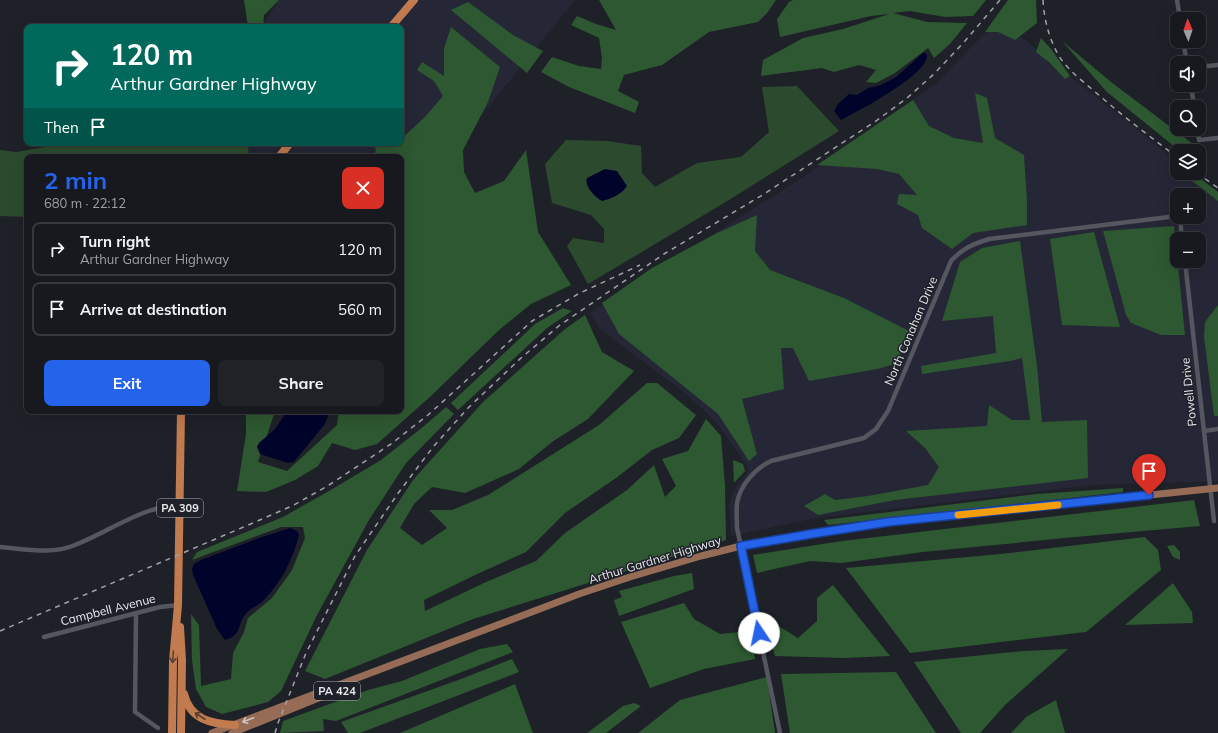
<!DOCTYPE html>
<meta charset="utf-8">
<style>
:root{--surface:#17191f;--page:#202228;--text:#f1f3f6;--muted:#9ea0a4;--line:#36383d;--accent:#2563eb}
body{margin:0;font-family:Mulish,sans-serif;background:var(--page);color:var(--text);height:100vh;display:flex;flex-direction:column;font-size:15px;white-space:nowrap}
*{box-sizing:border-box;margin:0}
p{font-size:13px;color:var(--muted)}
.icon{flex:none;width:22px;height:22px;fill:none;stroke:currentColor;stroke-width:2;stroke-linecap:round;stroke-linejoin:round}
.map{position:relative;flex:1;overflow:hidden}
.sheet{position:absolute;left:24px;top:154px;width:380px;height:260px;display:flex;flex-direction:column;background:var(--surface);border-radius:8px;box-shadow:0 4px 16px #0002,0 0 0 1px var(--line)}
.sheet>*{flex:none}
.banner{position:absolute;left:24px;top:24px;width:380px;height:122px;border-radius:8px;box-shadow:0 4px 16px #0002,0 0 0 1px var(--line);background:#00695c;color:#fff;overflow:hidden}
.needle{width:26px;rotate:358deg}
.tools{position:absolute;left:1170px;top:12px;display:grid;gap:8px}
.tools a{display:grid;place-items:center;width:36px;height:36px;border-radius:8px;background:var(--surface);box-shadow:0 4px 16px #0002,0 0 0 1px var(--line);font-size:20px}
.pin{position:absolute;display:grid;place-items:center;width:34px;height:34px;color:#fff;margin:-41px -17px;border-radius:50% 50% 50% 0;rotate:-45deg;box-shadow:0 0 4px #0007}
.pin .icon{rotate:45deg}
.me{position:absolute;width:44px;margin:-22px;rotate:349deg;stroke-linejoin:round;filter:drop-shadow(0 0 3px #0008)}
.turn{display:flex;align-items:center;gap:14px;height:84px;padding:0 20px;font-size:18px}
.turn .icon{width:52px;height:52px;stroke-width:2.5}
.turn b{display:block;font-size:28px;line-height:34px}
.then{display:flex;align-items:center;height:38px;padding:0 20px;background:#0003;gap:8px;font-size:15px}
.round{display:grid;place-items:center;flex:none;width:42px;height:42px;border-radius:8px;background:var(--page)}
.headline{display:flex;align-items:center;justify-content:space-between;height:68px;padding:0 20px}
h1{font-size:24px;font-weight:700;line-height:30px;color:var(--accent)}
.cta{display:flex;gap:8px;margin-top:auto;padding:8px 20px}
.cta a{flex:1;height:46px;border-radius:8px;background:var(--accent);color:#fff;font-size:16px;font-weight:700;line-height:46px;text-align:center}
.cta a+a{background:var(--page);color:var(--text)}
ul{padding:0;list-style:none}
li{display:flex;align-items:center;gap:12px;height:54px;margin:0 8px 6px;padding:0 12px;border:2px solid var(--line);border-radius:8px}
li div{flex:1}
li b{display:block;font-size:15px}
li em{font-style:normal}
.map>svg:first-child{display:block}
.built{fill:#252736;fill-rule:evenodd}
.green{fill:#2c4b2e}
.forest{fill:#2d5831}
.water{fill:#00042a}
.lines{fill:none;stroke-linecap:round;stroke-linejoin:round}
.street{stroke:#545660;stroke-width:4.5}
.primary{stroke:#966c56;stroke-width:7}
.highway{stroke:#c27a4f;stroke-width:8}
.rail{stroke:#a1a2a9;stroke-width:1.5;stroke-dasharray:5 5;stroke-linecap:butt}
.oneway{stroke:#584036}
.oneway2{stroke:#cfc3c0}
.route-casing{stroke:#184099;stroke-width:10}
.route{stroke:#2563eb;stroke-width:7}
.slow{stroke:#f59e0b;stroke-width:7}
.labels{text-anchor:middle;stroke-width:3;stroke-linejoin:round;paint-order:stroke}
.shield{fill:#1f2129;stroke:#abacb3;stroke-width:1}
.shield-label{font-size:11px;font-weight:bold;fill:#e7e8ee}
.street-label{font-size:12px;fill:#e7e8ee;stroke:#1f2129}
</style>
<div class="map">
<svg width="1218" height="733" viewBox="0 0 1218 733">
<rect width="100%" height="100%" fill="#1f2129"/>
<path class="built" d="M279 0H575L401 215V157H232L225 143H401V27H262Z
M1000 20 1177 162V173H1191L1218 194V481L1092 485 816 518 731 536 729 505 733 491 749 470 742 458 715 421 690 397 600 329 590 313 803 177 937 83 973 45ZM1177 195H1199V217H1177ZM1177 239H1199V261H1177Z"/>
<path class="green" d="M797 86 839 131 729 200 588 284 567 246 573 238 604 243V229L591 215 552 203 545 164 566 140 607 141 641 146 642 173 655 187 697 163 741 157 769 132 762 87Z
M69 143H245L248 147 249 157H27V217L0 216V150L16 152Z"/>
<path class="forest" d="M244 0H279L264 15 263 27H248Z
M599 0H776L767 13 758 22 709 32 662 65 624 75 618 91 639 102 635 113 569 87 541 72 552 57 579 66 601 69 602 58 599 38 571 25 577 16 596 24 616 30Z
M793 0H986L973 16 945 17 910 11 893 13 927 22 967 23 950 44 934 58 928 48 895 73 876 83 866 82 876 70 859 65 834 72 822 68 761 76 763 60 803 38 843 29 889 14 871 16 780 37 777 19 789 2Z
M1008 0H1036L1037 23 1015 40 998 32H985Z
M468 2 513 35 543 51 527 73 451 10Z
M451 27 500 67 488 102 463 150 464 172 475 193 504 181 526 150 538 232 571 285 531 304 499 330 431 396 377 444 355 450 332 443 318 466 295 480 266 492 237 491 246 434V411H275L258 462 287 471 337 425 339 411H401V157H374L376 149 371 143H401V139L424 118 443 96 434 81 417 70 422 62 444 76V48Z
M1041 38 1051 49 1070 76 1065 79 1050 63 1036 52Z
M1062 41 1111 82 1197 147 1198 151H1180L1107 92Z
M975 93 987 98 995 138 1024 155 1027 201V225L973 233 952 249 922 228 918 215 897 204 899 194 917 195 899 174 877 169 817 165 913 100 929 126 954 138 983 143Z
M1182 173H1193L1218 192V206V201Z
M757 215 755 251 770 270 844 298 911 332 895 364 877 369 809 381 793 348H781L784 389 742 399 757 454 749 461 718 414 619 334 602 303 652 268 715 234Z
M1174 226 1185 335H1161L1131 323 1126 315 1103 231Z
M1094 232 1120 327 1062 325 1050 239Z
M1020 241 1037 366 1042 422 1087 420 1088 478 895 500 818 515 804 506 825 494 835 500 868 496 928 485 939 467 925 448 906 431 987 426 989 405 1012 420H1030L1022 358 1010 361 922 374 921 366 996 353 993 316 942 321 960 262 982 248Z
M1218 305V416H1214L1204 337 1205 322Z
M563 308 572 311 547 328 458 410 451 403 535 324Z
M585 315 602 352 634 371 588 419 552 442 519 469 465 493 432 487 414 504 400 528 422 545 447 528 429 510H452L488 495 599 425 647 383H657L696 415 679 438 652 450 616 478 565 513 526 552 475 575 424 600 425 611 486 582 536 561 565 533 627 490 654 465 665 497 676 486 662 459 688 451 706 419 721 436 725 486 726 540 473 619 325 679 305 671 367 550 413 480 483 402 565 329Z
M446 407 454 414 406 463 369 520 317 615 281 691 268 702 222 714 206 707 196 689 192 660 191 614 199 625 201 686 231 679 233 653 244 632 248 618 272 598 292 570 305 538 303 527H281L192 560 197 552 283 517 329 491 381 460 424 426Z
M733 460 743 464 745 471 734 483Z
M1123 488V492L828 525 824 520 1037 494Z
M1194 500 1200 526 1075 537 923 552 841 563 810 561 757 573 753 555 842 541Z
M1145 537 1158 550 1161 570 1086 632 910 653 846 568 1001 554Z
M1174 545 1180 552V560L1173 557 1167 546Z
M692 573 694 589 619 616 614 600 622 597 619 591 674 576Z
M1173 583 1192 612 1193 623 1125 625Z
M833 585 890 656 844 658 775 656 764 617 798 638 817 621V598Z
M684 603 694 619 720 634 750 631 755 659 704 669 650 688 621 622Z
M507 644 513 652 336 721 323 719 324 731 280 733 283 721 368 690 402 681 480 649Z
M1068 649 1005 705 980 733H961L914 662 1024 651Z
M512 659 519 672 360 733H348L341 722 461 679Z
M896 672 936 733H790L781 674Z
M767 677 775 733H638L680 700Z
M515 684 533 733H400Z
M1056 700 1065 733H1011L1026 717Z
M634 703 641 706 606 733H587L623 706Z"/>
<path class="water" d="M923 53H925L927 55C929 74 857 112 841 120L834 111 838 104 849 94 857 95 868 88 881 85 896 77Z
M605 169 617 171 627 186C622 194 611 199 602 201 595 197 584 186 587 178Z
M287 411H330L325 424 298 457 294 462 288 463 260 454 257 447 259 443 275 429Z
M290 528 297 531 299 535C293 559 282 581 264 600 259 606 249 608 245 615 236 626 243 635 225 640L217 629 193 575 192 569 194 564 201 560 262 537Z"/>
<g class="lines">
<path class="street" d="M1177 0 1180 19
M1183 41 1187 63
M1199 67 1218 65
M1191 85 1194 107
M1198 129 1199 140 1218 138
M1180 217 1182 239
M1185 261 1214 521
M1204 431 1218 429
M0 547C25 549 52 555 75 545 109 532 142 506 180 505
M136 614 135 712 158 728
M44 637 160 607 178 605
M780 733 737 528C737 520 736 511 737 503 740 485 756 468 771 461L864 438 876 429 888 411 951 261C963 248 973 244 989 239L1177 216"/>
<path class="primary" d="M212 733 579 594 630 577 701 556 741 546 811 534 888 522 1218 488
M232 733 326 695"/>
<path class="highway" d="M391 27 414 0
M279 157 290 143
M180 627 182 660 181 733
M184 694C190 720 212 724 235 725
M172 733 173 661 178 605 181 411"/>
<path class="rail" d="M1043 0C1044 19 1049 39 1059 56 1067 69 1081 80 1093 90 1120 114 1149 136 1177 157
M1197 173 1218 188
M0 631 253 523 294 505 329 485 391 444 428 415 532 321 578 294 640 265
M275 733 278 723 306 653 355 556 399 492 433 447 468 408 521 358 560 325 664 254 764 194 876 121 907 98 934 74 965 41 1000 0"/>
</g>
<defs><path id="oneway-shaft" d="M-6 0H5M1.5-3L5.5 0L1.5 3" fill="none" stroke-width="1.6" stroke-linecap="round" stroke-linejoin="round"/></defs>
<g class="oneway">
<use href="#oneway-shaft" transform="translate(173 657) rotate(94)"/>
<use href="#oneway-shaft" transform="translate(200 716) rotate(-147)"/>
</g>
<use class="oneway2" href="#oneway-shaft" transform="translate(248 720) rotate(159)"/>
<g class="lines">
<g class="route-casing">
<path id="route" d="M759 633 741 546 811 534 888 522 1149 495"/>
</g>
<use href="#route" class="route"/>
<path class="slow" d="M958 515 1058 505"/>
</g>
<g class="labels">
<g class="shield">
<rect x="157" y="499" width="46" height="18" rx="3"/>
<rect x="314" y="682" width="46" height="18" rx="3"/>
</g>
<g class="shield-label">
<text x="180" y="512">PA 309</text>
<text x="337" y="695">PA 424</text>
</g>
<g class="street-label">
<text transform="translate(911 331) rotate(-67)" y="4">North Conahan Drive</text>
<text transform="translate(1189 392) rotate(-96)" y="4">Powell Drive</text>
<text transform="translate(655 560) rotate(-17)" y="4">Arthur Gardner Highway</text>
<text transform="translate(108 610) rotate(-14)" y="4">Campbell Avenue</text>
</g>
</g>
</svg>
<div class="tools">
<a><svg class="needle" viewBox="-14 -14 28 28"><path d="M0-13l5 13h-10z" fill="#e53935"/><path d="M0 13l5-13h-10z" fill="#9ea0a4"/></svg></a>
<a><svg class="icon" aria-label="sound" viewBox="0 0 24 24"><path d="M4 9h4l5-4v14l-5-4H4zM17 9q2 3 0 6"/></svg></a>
<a><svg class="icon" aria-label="search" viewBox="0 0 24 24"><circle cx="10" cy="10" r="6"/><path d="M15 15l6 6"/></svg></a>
<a><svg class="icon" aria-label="layers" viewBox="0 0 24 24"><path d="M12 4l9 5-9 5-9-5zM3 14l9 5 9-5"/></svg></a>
<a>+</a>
<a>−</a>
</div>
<div class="pin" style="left:1149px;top:495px;background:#d93025"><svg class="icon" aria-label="arrive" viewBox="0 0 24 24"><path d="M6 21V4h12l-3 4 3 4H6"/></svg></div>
<svg class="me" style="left:759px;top:633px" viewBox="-20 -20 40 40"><circle r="19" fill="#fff"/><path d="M0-13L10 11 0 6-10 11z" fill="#2563eb"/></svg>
<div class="banner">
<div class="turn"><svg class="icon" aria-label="right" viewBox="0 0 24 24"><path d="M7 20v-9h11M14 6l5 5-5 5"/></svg><div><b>120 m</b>Arthur Gardner Highway</div></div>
<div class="then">Then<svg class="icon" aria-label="arrive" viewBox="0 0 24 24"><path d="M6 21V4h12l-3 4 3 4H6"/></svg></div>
</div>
<section class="sheet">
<div class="headline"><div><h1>2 min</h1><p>680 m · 22:12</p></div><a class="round" style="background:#d93025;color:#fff"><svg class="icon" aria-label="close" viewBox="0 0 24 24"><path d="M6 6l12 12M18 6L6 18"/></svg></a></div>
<ul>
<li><svg class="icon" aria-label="right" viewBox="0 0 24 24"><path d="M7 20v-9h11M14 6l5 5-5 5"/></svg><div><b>Turn right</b><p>Arthur Gardner Highway</p></div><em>120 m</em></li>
<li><svg class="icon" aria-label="arrive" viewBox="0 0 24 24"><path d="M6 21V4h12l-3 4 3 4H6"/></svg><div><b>Arrive at destination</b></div><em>560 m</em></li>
</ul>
<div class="cta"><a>Exit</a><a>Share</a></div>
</section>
</div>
